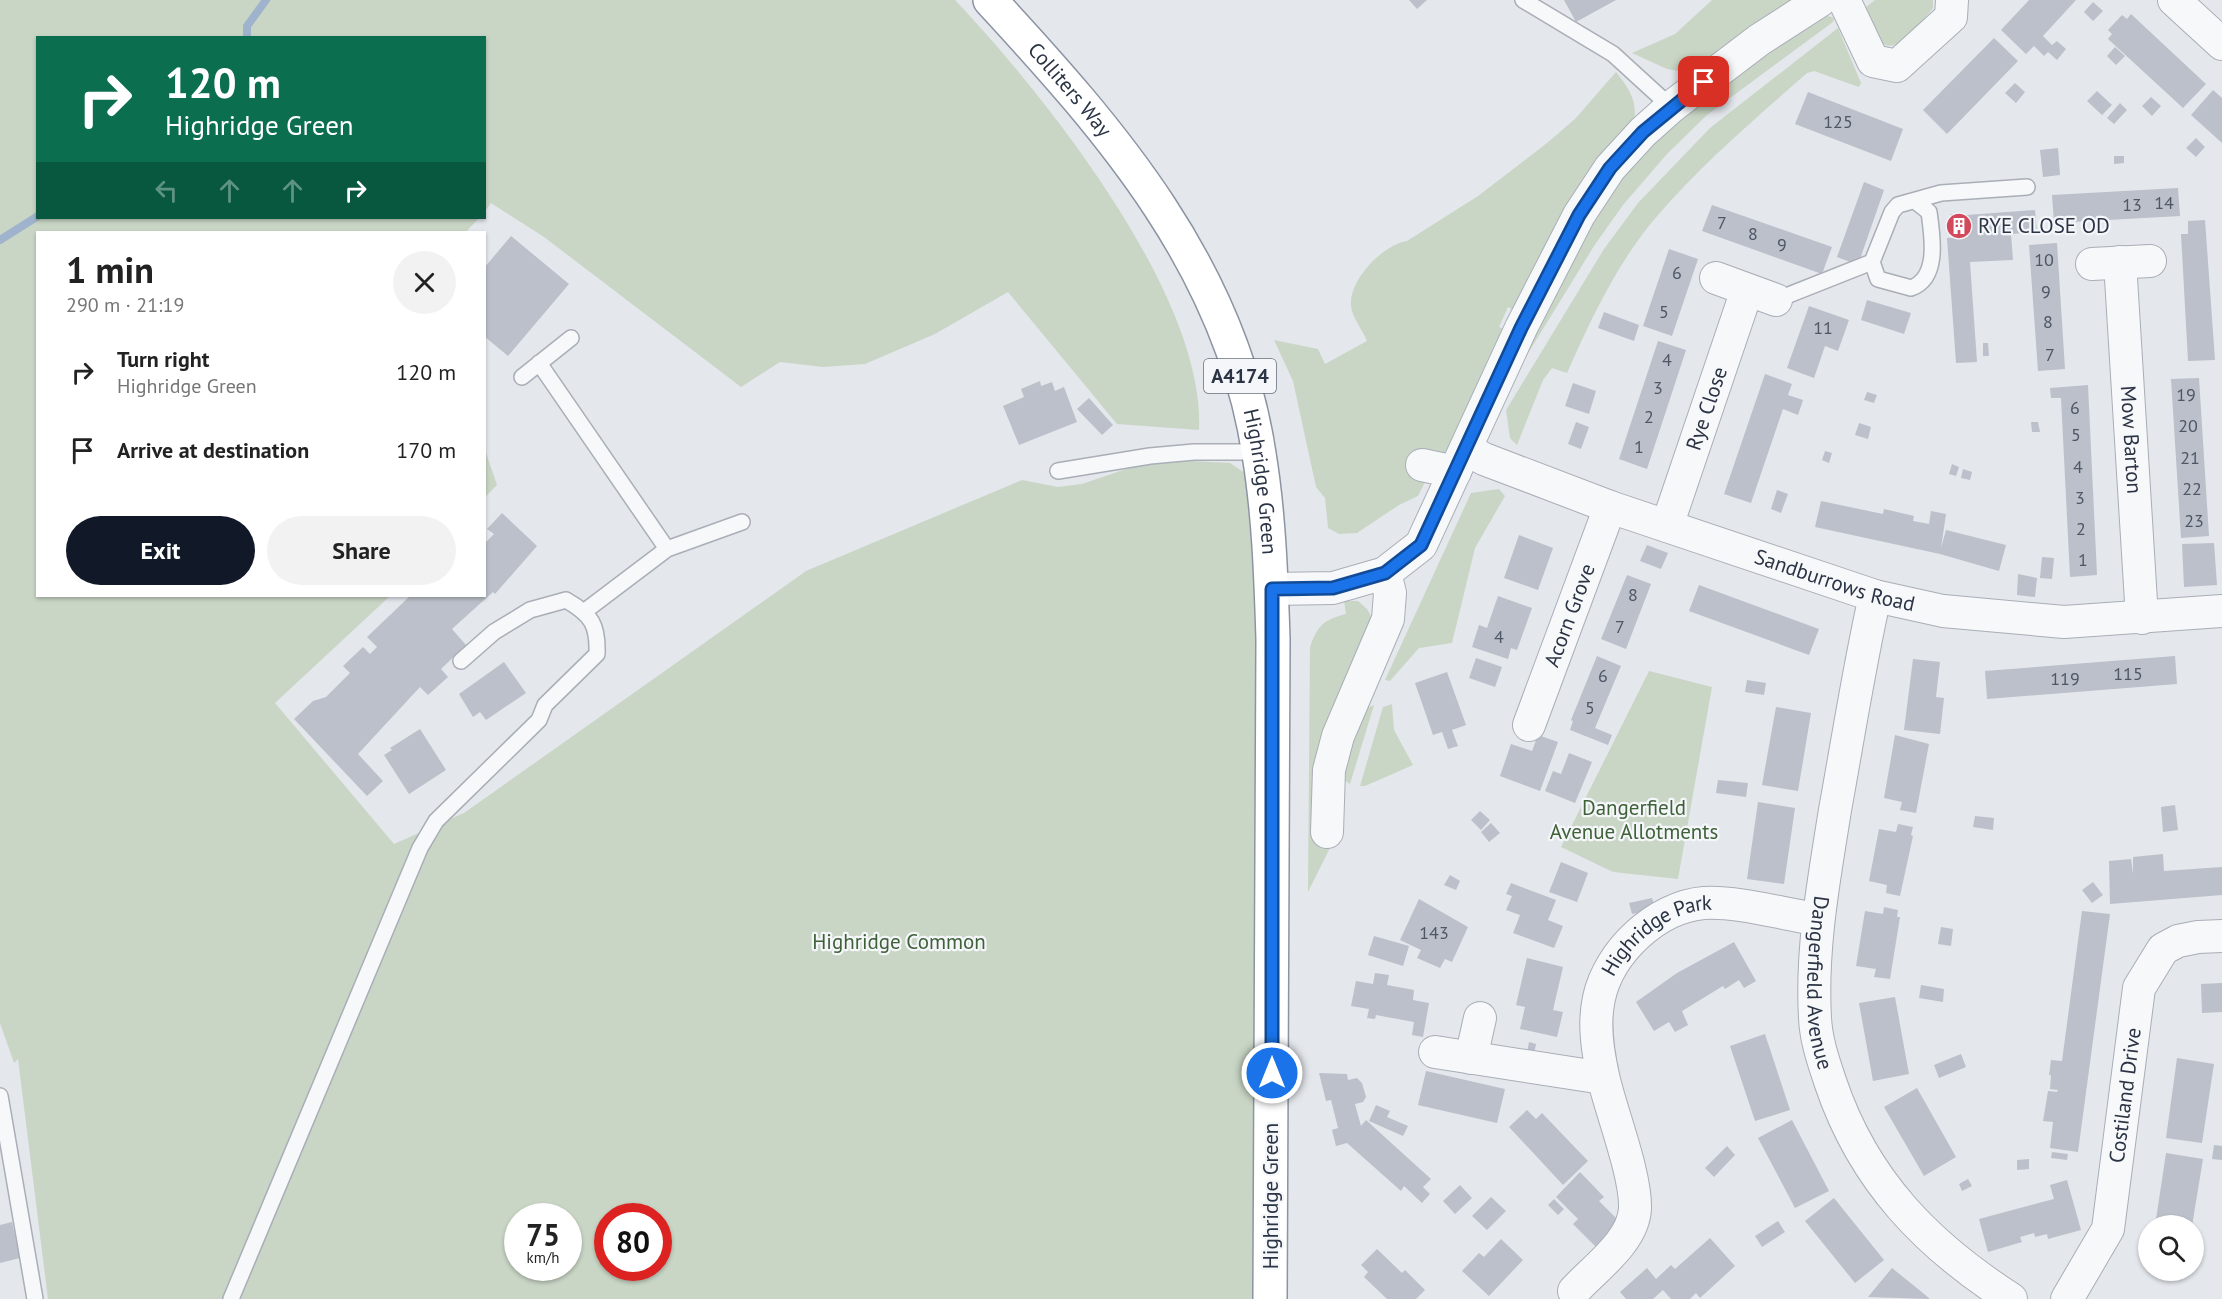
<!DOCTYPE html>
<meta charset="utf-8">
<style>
:root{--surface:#fff;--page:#f2f2f2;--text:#222;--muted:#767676;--accent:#111827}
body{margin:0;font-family:"PT Sans",sans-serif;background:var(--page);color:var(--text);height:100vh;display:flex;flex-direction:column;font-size:22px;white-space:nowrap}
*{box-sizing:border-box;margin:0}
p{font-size:20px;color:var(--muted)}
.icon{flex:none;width:33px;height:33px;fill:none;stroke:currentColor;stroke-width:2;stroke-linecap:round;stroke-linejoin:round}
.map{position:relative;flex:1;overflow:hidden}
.drawer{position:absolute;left:36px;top:231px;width:450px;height:366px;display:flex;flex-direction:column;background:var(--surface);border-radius:0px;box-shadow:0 2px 4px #0004}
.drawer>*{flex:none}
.hud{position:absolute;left:36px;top:36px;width:450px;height:183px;border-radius:0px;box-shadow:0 2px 4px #0004;background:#0b6e4f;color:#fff;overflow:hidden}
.controls{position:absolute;left:2138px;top:1215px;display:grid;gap:12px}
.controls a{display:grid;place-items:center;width:66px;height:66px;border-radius:50%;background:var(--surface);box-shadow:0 2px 4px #0004;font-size:30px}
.speed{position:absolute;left:504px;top:1203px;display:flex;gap:12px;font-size:30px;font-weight:700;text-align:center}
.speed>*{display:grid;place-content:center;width:78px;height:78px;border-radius:50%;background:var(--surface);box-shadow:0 2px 4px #0004;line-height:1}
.speed small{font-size:15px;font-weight:400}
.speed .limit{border:9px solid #d22;background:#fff;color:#111}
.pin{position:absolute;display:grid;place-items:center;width:51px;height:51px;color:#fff;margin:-26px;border-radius:12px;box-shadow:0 3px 9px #0006}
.me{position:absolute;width:66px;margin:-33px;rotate:0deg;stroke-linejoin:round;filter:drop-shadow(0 0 4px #0008)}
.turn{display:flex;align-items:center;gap:21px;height:126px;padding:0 30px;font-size:27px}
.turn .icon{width:78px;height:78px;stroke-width:2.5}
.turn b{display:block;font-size:42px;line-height:51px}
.lanes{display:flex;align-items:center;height:57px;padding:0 30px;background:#0003;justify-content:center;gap:30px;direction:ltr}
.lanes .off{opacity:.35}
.round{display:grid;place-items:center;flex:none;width:63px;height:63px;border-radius:32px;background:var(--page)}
.head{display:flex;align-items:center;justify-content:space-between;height:102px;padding:0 30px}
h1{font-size:36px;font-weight:700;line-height:45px}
.action{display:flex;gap:12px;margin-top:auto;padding:12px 30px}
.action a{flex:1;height:69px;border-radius:36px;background:var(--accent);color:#fff;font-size:24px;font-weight:700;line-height:69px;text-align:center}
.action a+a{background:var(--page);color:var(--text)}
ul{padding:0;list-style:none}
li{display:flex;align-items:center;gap:18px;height:78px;padding:0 30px}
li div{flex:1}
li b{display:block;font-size:22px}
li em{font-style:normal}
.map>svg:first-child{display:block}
.green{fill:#c9d6c5;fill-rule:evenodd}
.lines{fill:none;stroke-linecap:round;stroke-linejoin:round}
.stream{stroke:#9fb4cc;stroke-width:8}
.building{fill:#bbc0ca}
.service-casing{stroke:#a9aeb7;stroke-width:18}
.minor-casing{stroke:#a9aeb7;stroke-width:34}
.trunk-casing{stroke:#8b94a3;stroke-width:36}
.service{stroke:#f7f8fa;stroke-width:15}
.minor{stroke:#f7f8fa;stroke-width:32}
.trunk{stroke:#fff;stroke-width:33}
.route-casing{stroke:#114b97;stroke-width:15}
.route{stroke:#1a73e8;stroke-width:10}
.labels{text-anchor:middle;stroke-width:4.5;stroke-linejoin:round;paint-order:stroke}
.number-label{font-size:18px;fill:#4f5766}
.shield{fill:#f4f6f9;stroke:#676e7b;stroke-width:1.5}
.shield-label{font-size:20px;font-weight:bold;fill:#2b3445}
.street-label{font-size:21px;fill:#2b3445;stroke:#f4f6f9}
.poi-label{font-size:21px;fill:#2b3445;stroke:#f4f6f9;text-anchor:start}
.park-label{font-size:21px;fill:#3f6138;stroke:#f4f6f9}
</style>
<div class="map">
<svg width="2222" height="1299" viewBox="0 0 2222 1299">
<rect width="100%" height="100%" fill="#e4e7ec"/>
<path class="green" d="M0 0H955C1044 94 1206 296 1199 430L1117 424 1008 292 935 334 865 364 823 367 780 362 741 387 544 237 491 203 485 211 484 38H38V218H479L466 232H38V596H390L275 703 394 844 464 813 806 571 1022 480 1058 487 1082 484 1138 465 1192 461 1230 463 1245 473 1254 578 1256 687 1254 1299H48L18 1059 14 1063 0 1023ZM518 1216H568V1268H518ZM608 1216H658V1268H608Z
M1712 0H1797L1690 73 1667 69 1632 53 1675 34Z
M1875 0H1933V8C1924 19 1898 56 1882 43 1873 36 1869 18 1865 8Z
M1828 16 1834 18 1833 22 1707 115 1667 154 1623 205 1594 246 1527 355 1522 358 1569 262 1621 175 1646 147 1701 99 1819 17Z
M1838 28 1861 83 1859 87 1814 71 1807 73C1756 118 1703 163 1658 215 1618 261 1592 317 1567 373L1552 368 1543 380 1517 445 1510 438 1506 410 1604 249 1638 203 1710 128Z
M1616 72C1628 87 1638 101 1634 121L1515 311 1508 307 1499 327 1506 330 1445 454 1425 475V482L1418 496 1399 505 1357 533 1339 534 1328 528 1325 498 1316 487 1293 381 1274 340 1318 349 1325 364 1367 341C1363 331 1352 317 1351 306 1349 279 1383 245 1407 241L1478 196 1547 143 1575 119Z
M485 450 497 485 485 497H484Z
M1499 489 1505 496 1475 548 1452 643 1419 648 1390 681 1385 680 1471 493Z
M1344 601H1358L1367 609 1373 620 1331 726 1334 840 1308 892 1310 647C1318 625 1323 620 1346 614Z
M1649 671 1712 687 1678 879 1613 872 1561 847Z
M1392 704 1394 730 1413 765 1365 786H1360L1383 707Z
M1374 705 1350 784 1340 777 1363 710Z"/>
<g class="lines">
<path class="stream" d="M247 38V26L266 0
M0 240 38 216"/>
</g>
<path class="building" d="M1409 0H1427L1417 9Z
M1564 0H1616L1576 22Z
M2029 0H2076L2043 36 2052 45 2057 41 2066 49 2057 60 2048 52 2044 56 2034 46 2026 54 2001 30Z
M2093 2 2103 11 2093 21 2084 12Z
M2131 14 2206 84 2183 108 2108 39 2112 34 2108 30 2122 15 2127 19Z
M1994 38 2018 61 1947 134 1923 110Z
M2115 47 2125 56 2116 65 2107 56Z
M2015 83 2025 92 2016 103 2005 93Z
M2213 90 2222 98V143L2191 115Z
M2097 91 2112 105 2102 115 2087 101Z
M1808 92 1903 129 1891 161 1795 124Z
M2151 97 2161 106 2152 116 2142 106Z
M2120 103 2127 110 2114 124 2107 118Z
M2196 138 2205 147 2196 157 2186 148Z
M2058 148 2060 175 2043 177 2040 150Z
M2114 156H2124V163L2114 164Z
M1864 182 1884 190 1858 265 1837 257Z
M2178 188 2180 216 2054 223 2052 195Z
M1712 205 1832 247 1822 274 1702 231Z
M2035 210 2037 232 2011 234 2013 260 1970 262 1977 362 1956 363 1947 238 1968 237 1967 215Z
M1951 214H1965L1966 230 1952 231Z
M2205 220 2215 360 2188 361 2181 234H2188V221Z
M511 236 569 284 508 356 484 336V268Z
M2057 243 2065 369 2038 371 2029 245Z
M1669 249 1698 259 1672 336 1643 326Z
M1867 300 1911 313 1904 334 1861 320Z
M1809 306 1849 320 1838 351 1825 346 1814 378 1787 368Z
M1604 312 1639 325 1634 341 1598 328Z
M1658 341 1686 350 1647 469 1619 459Z
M1983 343H1988L1989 356H1983Z
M1765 374 1792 384 1788 395 1803 400 1798 415 1783 409 1751 503 1724 494Z
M2199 378 2209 536 2181 538 2171 379Z
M1040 381 1041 386 1052 382 1055 391 1064 387 1077 422 1019 445 1003 406 1024 397 1021 389Z
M1573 383 1596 391 1589 414 1565 406Z
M2088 385 2097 575 2070 577 2061 398H2051L2050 388Z
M1867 392 1877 395 1874 403 1864 400Z
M1089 398 1113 425 1102 435 1077 409Z
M1576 422 1589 427 1581 449 1568 444Z
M2031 422H2038L2040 432H2032Z
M1859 423 1871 427 1868 439 1855 435Z
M1825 451 1832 453 1829 463 1822 460Z
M1952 464 1959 467 1956 476 1949 474Z
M1963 469 1972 472 1970 480 1961 478Z
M1777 490 1788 494 1781 513 1771 509Z
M1821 501 1883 514 1884 509 1914 516 1913 521 1929 524 1931 511 1946 514 1941 548 1946 530 2006 545 1999 571 1940 554 1815 527Z
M502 513 537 546 495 594 493 592 452 629 466 645 441 669 448 677 428 695 420 687 358 754 383 781 367 796 294 719 313 701 326 697 350 673 343 666 363 647 370 654 377 647 367 637 410 596H484V544L494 534 487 529Z
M1519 535 1553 548 1538 590 1504 578Z
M2214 543 2217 585 2184 587 2182 544Z
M1647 545 1668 553 1661 569 1640 561Z
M2042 557 2054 558 2052 579 2040 578Z
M2018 574 2037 578 2035 597 2017 595Z
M1627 575 1651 584 1626 649 1601 639Z
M1699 585 1819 629 1809 655 1689 611Z
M1498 596 1532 608 1517 650 1511 648 1508 659 1472 647 1479 625 1487 628Z
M1597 656 1621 666 1595 728 1612 735 1608 745 1570 730 1573 721 1571 720Z
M2175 656 2177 684 1987 699 1985 671Z
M1476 658 1502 667 1495 687 1469 678Z
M1913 659 1940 662 1936 697 1944 698 1940 734 1904 730Z
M504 662 526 693 486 720 480 712 473 717 459 694Z
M1447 672 1466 725 1452 730 1458 746 1448 749 1442 732 1433 735 1415 683Z
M1747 680 1766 683 1764 695 1745 692Z
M1776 707 1811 713 1798 791 1762 785Z
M420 729 446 770 409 794 384 755 392 750 390 748Z
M1538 735 1558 742 1540 791 1500 776 1511 744 1532 751Z
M1895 735 1929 744 1916 813 1900 810 1902 802 1884 798Z
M1569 753 1592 762 1575 803 1545 791 1553 771 1561 774Z
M1718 780 1748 783 1746 797 1716 793Z
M1758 802 1795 808 1784 884 1747 879Z
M2175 805 2178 830 2163 832 2161 807Z
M1480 811 1490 820 1481 830 1471 820Z
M1975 816 1994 818 1993 830 1973 827Z
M1491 823 1500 833 1489 842 1481 832Z
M1898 824 1913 827 1911 835 1913 836 1900 896 1886 893 1887 885 1869 881 1879 829 1896 832Z
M2163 854 2164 871 2222 867V895L2110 904 2109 861 2131 859 2133 874V857Z
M1561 862 1588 873 1577 902 1549 892Z
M1450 875 1460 881 1456 890 1444 885Z
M2093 882 2103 895 2092 903 2082 890Z
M1511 883 1556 900 1548 920 1563 926 1554 948 1513 933 1520 915 1506 910 1512 896 1506 894Z
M1652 898 1655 909 1632 914 1629 903Z
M1419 899 1468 927 1452 962 1445 959 1440 968 1417 958 1421 950 1400 940Z
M1884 907 1898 910 1897 917H1900L1890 979 1874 977 1876 969 1856 966 1865 911 1883 914Z
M2082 911 2110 914 2078 1152 2050 1148 2053 1122 2043 1121 2048 1091 2057 1092 2058 1090 2050 1089 2051 1075H2049L2051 1060 2062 1061Z
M1941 927 1953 929 1951 946 1938 944Z
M1374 936 1409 946 1403 966 1368 955Z
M1734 942 1756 981 1744 988 1739 980 1725 989 1723 986 1682 1011 1688 1025 1675 1032 1669 1022 1654 1031 1636 1002 1677 973Z
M1527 958 1563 967 1553 1010 1563 1012 1557 1037 1520 1029 1525 1007 1516 1005Z
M1375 973 1389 975 1387 985 1414 990 1413 1000 1429 1003 1423 1037 1412 1035 1414 1022 1376 1015 1375 1019 1367 1018 1369 1009 1351 1006 1356 981 1373 984Z
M2222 983V1012L2202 1013 2201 984Z
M1921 985 1944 989 1943 1002 1919 998Z
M1895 997 1909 1074 1873 1081 1859 1003Z
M1765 1034 1790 1110 1755 1121 1730 1046Z
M1529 1042 1536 1044 1534 1054 1527 1053Z
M1961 1054 1966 1067 1939 1078 1934 1065Z
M2177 1058 2214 1064 2202 1143 2166 1138Z
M1426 1071 1505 1089 1497 1123 1418 1105Z
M1319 1073 1347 1074 1348 1080 1357 1078 1362 1083 1366 1097 1363 1102 1355 1104 1361 1126 1366 1120 1431 1179 1423 1187 1430 1194 1422 1203 1404 1186 1401 1191 1347 1143 1336 1146 1332 1130 1338 1128 1331 1100 1326 1101Z
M1917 1088 1956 1157 1924 1176 1884 1107Z
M1376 1105 1390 1111 1387 1117 1408 1126 1403 1136 1369 1121Z
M1527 1110 1536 1119 1542 1113 1588 1161 1563 1185 1509 1127Z
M1792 1120 1829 1191 1795 1208 1758 1138Z
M2214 1145 2222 1146V1160L2212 1159Z
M1727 1146 1735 1155 1714 1177 1705 1168Z
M2052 1152 2068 1154 2067 1160 2051 1158Z
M2166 1153 2203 1159 2192 1226H2155Z
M2029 1159V1169L2017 1170V1160Z
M1580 1172 1604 1197 1599 1201 1622 1224 1598 1249 1573 1224 1578 1219 1556 1197Z
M1968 1179 1972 1186 1962 1191 1959 1184Z
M2067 1180 2081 1230 2048 1239 2047 1234 2035 1237 2034 1233 2020 1237 2022 1242 1988 1252 1979 1219 2054 1199 2050 1185Z
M1460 1185 1472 1198 1455 1214 1443 1201Z
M1491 1197 1506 1211 1487 1230 1472 1216Z
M1834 1198 1884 1260 1855 1283 1805 1221Z
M1554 1199 1564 1209 1558 1215 1548 1205Z
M1778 1221 1785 1232 1762 1247 1755 1236Z
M12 1222 20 1258 0 1263V1225Z
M1710 1238 1735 1266 1700 1298 1696 1293 1690 1299H1671L1663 1290 1653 1299H1626L1620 1292 1647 1268 1656 1279 1671 1265 1675 1269Z
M1501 1239 1523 1260 1489 1296 1462 1271 1479 1253 1484 1257Z
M1377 1249 1402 1273 1405 1270 1425 1290 1416 1299H1387L1364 1277 1368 1272 1361 1265Z
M1892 1268 1923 1293 1930 1299 1868 1297Z"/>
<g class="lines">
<g class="service-casing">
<path id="service" d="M1523 0 1613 54 1671 107
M1872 262 1878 279 1911 288C1940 278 1932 235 1929 212L1915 201
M1776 300 1872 262 1892 212 1898 205 1941 193 2027 187
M539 363 667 549
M522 377 571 338
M1058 471 1150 456 1194 452H1259
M585 611 667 549 742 522
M0 1096 35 1299
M231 1299 420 848 436 821 539 720 545 705 597 654C598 625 592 615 566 600L530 610 494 632 461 661"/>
</g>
<g class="minor-casing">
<g id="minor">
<path d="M1844 0 1873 61 1897 66 1951 17 1952 0"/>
<path d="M2174 0 2222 44"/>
<path id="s1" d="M2120 262 2142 618"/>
<path d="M2092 264 2150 261"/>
<path d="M1716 278 1776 300"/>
<path id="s2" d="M1466 449 1484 459 1610 507 1875 596 1943 611 2064 622 2222 611"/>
<path d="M1422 465 1455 472"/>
<path id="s3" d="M1667 526 1747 290"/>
<path d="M1272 589 1333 588 1385 573 1421 545 1521 328 1579 215 1610 168 1643 132 1671 107 1759 40 1821 0"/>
<path id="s4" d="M1875 596C1859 667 1848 739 1835 810 1824 880 1811 947 1815 1018 1816 1041 1824 1063 1831 1084 1864 1181 1927 1245 2011 1299"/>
<path id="s5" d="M1529 725 1610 507"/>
<path d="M1327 832 1329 770 1338 736 1388 619 1390 593 1385 573"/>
<path d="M1435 1052 1603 1078"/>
<path d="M1471 1058 1480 1018"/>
<path id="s6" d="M1574 1291C1595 1268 1634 1241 1635 1208 1636 1175 1612 1114 1604 1080 1598 1054 1593 1025 1599 998 1609 952 1656 907 1704 903 1738 901 1782 914 1817 919"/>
<path id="s7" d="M2067 1299 2108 1229 2139 988 2163 949 2178 941 2198 937 2222 936"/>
</g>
</g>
<g class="trunk-casing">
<g id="trunk">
<path id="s8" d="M990 0C1112 132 1231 268 1259 454 1269 515 1271 577 1273 639L1270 1299"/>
</g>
</g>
<use href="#service" class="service"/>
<use href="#minor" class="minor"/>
<use href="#trunk" class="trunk"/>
</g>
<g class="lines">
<g class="route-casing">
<path id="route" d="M1272 1073V589L1333 588 1385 573 1421 545 1521 328 1579 215 1610 168 1643 132 1704 82"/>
</g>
<use href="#route" class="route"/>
</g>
<defs>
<g id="building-disc" transform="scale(1.35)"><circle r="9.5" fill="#d1495b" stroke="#f4f6f9"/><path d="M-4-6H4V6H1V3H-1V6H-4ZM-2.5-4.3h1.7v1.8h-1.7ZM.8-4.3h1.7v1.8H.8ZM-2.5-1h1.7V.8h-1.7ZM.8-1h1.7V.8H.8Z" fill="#fff"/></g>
</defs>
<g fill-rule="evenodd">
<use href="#building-disc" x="1959" y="226"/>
</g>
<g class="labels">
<g class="number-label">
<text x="1838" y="128">125</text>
<text x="2164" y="209">14</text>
<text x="2132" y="211">13</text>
<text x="1722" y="229">7</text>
<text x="1753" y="240">8</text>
<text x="1782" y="251">9</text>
<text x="2044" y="266">10</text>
<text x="1677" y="279">6</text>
<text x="2046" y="298">9</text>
<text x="1664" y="318">5</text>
<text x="2048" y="328">8</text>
<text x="1823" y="334">11</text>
<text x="2050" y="361">7</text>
<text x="1667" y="366">4</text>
<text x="1658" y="394">3</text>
<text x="2186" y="401">19</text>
<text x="2075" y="414">6</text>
<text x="1649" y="423">2</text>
<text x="2188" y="432">20</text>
<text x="2076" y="441">5</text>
<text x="1639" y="453">1</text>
<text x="2190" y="464">21</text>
<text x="2078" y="473">4</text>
<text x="2192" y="495">22</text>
<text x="2080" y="504">3</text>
<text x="2194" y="527">23</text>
<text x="2081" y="535">2</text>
<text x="2083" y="566">1</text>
<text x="1633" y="601">8</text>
<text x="1620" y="633">7</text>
<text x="1499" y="643">4</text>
<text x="2128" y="680">115</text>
<text x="1603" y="682">6</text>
<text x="2065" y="685">119</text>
<text x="1590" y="714">5</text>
<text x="1434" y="939">143</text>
</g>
<rect class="shield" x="1204" y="359" width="72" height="34" rx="4.5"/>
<g class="shield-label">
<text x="1240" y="383">A4174</text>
</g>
<g class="street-label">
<text dy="7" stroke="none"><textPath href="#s8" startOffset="120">Colliters Way</textPath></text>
<text dy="7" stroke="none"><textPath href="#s3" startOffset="124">Rye Close</textPath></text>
<text dy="7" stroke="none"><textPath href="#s1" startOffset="178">Mow Barton</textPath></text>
<text dy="7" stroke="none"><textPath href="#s8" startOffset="564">Highridge Green</textPath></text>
<text dy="7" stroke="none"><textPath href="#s2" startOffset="392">Sandburrows Road</textPath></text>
<text dy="7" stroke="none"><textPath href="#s5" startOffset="117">Acorn Grove</textPath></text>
<text dy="7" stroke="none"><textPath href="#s6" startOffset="412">Highridge Park</textPath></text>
<text dy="7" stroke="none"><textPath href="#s4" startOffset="392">Dangerfield Avenue</textPath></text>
<text dy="7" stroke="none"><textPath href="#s7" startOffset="216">Costiland Drive</textPath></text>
<text transform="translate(1271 1196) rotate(-90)" y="7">Highridge Green</text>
</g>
<g class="poi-label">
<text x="1978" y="233">RYE CLOSE OD</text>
</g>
<g class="park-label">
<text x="1634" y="815">Dangerfield<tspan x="1634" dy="24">Avenue Allotments</tspan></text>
<text x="899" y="949">Highridge Common</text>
</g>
</g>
</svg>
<div class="controls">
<a><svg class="icon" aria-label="search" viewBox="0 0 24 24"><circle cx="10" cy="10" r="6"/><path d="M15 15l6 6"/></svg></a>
</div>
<div class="speed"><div>75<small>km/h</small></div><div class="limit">80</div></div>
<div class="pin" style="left:1704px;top:82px;background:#d93025"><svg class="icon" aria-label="arrive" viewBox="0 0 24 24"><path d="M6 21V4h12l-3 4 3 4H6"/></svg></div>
<svg class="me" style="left:1272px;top:1073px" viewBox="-20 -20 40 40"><circle r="17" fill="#1a73e8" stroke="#fff" stroke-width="3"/><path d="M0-11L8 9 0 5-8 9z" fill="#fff"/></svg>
<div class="hud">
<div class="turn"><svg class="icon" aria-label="right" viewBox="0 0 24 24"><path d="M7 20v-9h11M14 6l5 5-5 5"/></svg><div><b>120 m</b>Highridge Green</div></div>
<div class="lanes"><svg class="icon off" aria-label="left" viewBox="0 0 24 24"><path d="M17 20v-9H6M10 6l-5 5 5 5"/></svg><svg class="icon off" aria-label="ahead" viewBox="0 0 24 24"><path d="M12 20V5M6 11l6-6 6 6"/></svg><svg class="icon off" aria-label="ahead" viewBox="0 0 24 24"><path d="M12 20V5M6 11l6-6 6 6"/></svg><svg class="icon" aria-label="right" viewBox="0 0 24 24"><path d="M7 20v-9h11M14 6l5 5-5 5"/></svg></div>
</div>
<section class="drawer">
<div class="head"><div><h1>1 min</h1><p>290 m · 21:19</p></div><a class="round"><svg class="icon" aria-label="close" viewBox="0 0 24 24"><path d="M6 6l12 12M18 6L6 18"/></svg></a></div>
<ul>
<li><svg class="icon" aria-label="right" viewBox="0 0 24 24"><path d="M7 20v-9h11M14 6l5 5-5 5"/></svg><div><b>Turn right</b><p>Highridge Green</p></div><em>120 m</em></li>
<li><svg class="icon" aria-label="arrive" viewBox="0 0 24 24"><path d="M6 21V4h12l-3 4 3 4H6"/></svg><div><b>Arrive at destination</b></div><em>170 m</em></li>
</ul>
<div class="action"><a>Exit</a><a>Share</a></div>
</section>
</div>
